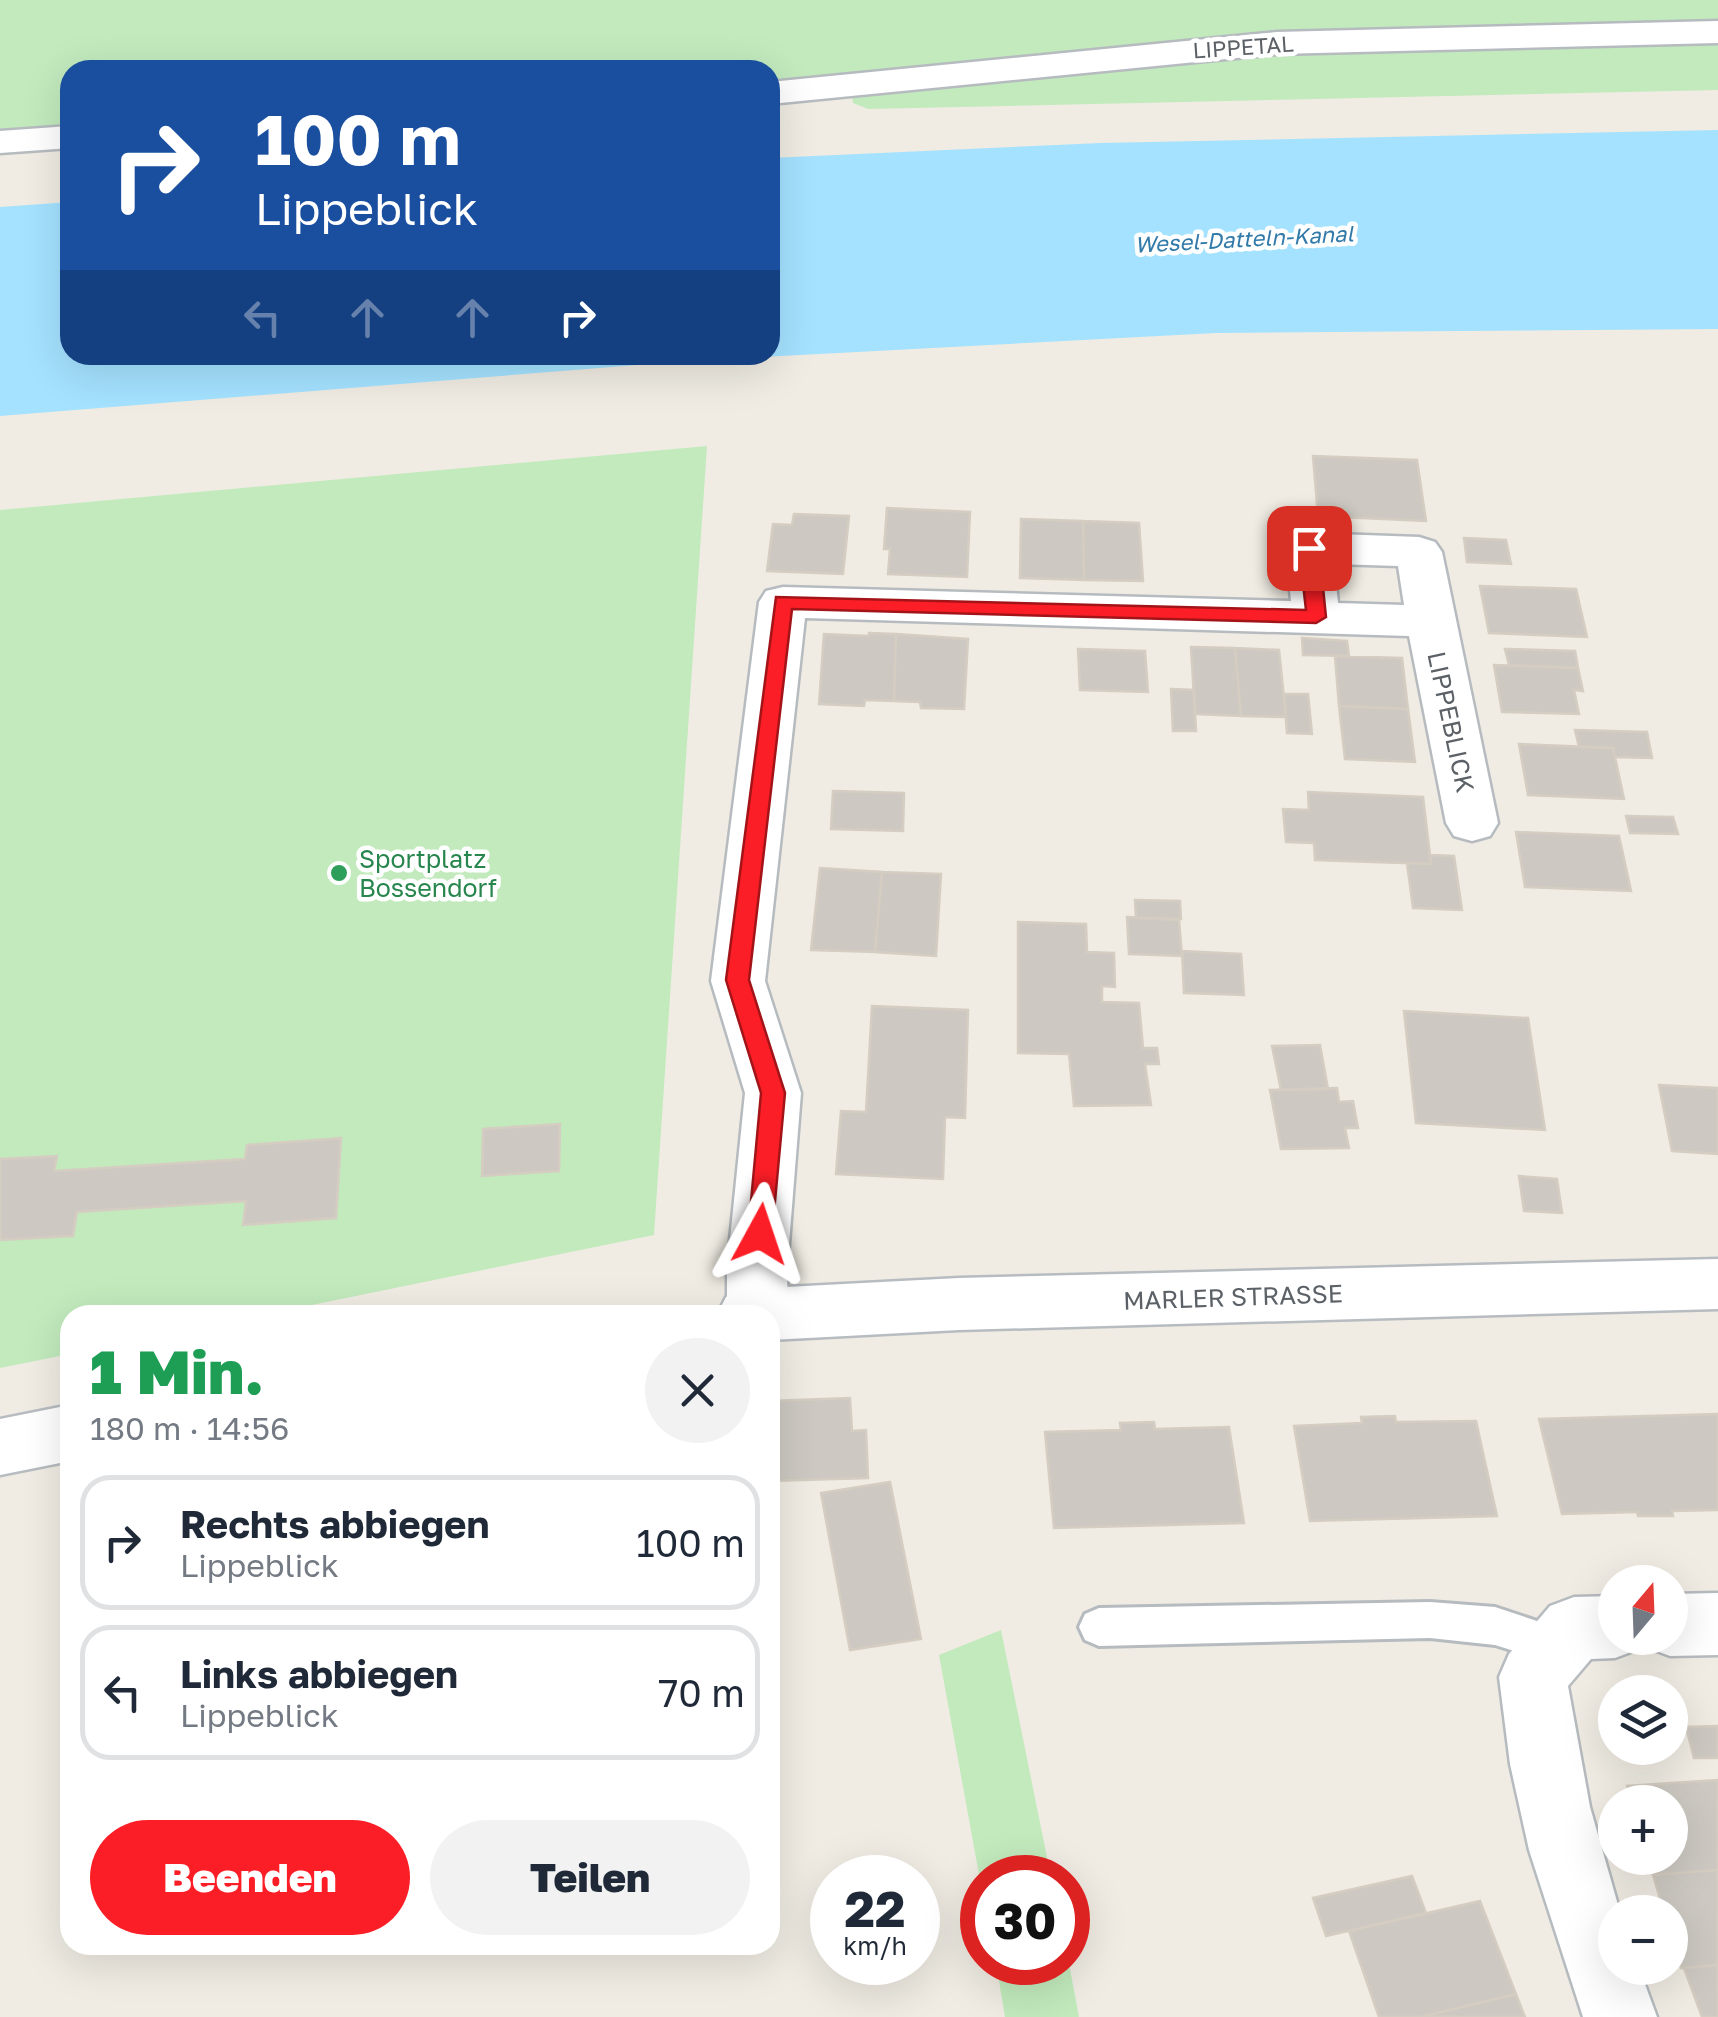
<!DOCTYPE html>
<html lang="de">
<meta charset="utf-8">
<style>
:root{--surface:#fff;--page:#f2f2f3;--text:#1f2937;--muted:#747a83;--line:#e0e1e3;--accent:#fb1e26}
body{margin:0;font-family:"Golos Text",sans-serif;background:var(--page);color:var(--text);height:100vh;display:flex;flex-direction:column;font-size:38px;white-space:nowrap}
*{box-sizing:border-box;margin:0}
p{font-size:32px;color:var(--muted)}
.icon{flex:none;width:55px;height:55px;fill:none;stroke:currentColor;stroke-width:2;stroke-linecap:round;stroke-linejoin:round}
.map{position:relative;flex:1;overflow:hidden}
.panel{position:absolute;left:60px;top:1305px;width:720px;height:650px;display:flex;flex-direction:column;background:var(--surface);border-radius:30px;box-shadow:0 10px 40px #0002}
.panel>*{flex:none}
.banner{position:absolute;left:60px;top:60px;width:720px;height:305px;border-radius:30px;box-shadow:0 10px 40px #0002;background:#1a4fa0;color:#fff;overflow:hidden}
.needle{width:65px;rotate:19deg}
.fabs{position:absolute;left:1598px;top:1565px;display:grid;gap:20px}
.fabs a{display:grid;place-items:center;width:90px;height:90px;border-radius:50%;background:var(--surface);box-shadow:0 10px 40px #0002;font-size:50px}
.speed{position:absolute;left:810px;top:1855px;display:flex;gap:20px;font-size:50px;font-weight:700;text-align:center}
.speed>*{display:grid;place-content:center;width:130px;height:130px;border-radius:50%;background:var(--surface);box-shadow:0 10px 40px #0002;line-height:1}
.speed small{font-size:25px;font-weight:400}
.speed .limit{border:15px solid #d22;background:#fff;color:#111}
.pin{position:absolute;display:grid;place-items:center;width:85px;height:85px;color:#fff;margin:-42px;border-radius:20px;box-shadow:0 5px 15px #0006}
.me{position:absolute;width:110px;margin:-55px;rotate:5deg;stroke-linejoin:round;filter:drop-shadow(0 0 8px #0008)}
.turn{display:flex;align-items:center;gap:35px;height:210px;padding:0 30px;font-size:45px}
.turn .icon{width:130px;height:130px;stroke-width:2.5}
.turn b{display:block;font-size:70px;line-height:85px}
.lanes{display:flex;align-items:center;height:95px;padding:0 30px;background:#0003;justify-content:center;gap:50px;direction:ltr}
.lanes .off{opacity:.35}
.round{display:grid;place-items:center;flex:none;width:105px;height:105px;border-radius:52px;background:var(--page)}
.head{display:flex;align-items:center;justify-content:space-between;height:170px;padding:0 30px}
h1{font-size:60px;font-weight:800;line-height:75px;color:#1e9e55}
.cta{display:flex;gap:20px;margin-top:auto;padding:20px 30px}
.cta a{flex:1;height:115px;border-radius:60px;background:var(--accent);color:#fff;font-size:40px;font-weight:800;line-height:115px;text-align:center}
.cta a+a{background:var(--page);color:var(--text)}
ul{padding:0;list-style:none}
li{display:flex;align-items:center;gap:30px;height:135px;margin:0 20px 15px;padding:0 10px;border:5px solid var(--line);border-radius:30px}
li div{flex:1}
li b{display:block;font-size:38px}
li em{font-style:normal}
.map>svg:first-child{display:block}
.green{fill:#c2eabd}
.water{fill:#a4e2ff}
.building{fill:#cdc9c2;stroke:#d5cdc1;stroke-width:2.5}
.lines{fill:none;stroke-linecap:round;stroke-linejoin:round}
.lane-casing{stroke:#b6bbbf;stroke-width:6}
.street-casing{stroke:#b6bbbf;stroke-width:5}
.secondary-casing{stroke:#b7bcc1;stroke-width:5}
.lane{fill:#fff;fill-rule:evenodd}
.street{fill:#fff;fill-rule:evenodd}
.secondary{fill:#fff;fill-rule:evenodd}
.route{fill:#fb1e26;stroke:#a31419;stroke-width:2.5}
.leisure-dot{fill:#2e9e5b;stroke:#fff;stroke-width:4}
.labels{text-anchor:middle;stroke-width:9;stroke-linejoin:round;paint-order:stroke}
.far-street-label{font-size:22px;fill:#5b6166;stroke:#fff}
.far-water-label{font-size:22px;font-style:italic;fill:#327aa9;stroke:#fff}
.street-label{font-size:25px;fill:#5b6166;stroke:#fff}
.leisure-label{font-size:25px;fill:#27864d;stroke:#fff;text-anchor:start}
</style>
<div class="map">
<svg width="1718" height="2017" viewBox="0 0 1718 2017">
<rect width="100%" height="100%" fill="#f0ece3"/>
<path class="green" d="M0 0H1718V26L770 83V70H70V128L0 133Z
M1718 40V90L868 109 853 103 852 96 1009 75 1277 49Z
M707 446 654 1235 263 1315H70V1354L0 1368V510Z
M1001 1630 1051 1877 982 1878V1891L939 1655Z
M1068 1958 1079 2017H1005L996 1963 1068 1962Z"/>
<path class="water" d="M1718 130V329L1216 333 687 361 0 416V207L70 202V355H770V158L1101 143Z"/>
<path class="building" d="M1313 456 1417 460 1426 521 1318 516Z
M887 508 970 512 967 577 888 574 890 549H884Z
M794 514 849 516 843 574 767 571 773 524 792 525Z
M1021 519 1083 521 1084 580 1020 578Z
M1083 521 1139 523 1143 581 1084 580Z
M1464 538 1506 540 1511 564 1467 562Z
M1480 586 1576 589 1587 637 1489 633Z
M869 633 896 634 894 701 865 700 864 706 819 704 824 634 869 636Z
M896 634 968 639 964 709 921 708 920 702 894 701Z
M1302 638 1347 641 1349 656 1303 655Z
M1191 647 1235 648 1241 716 1195 714Z
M1235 648 1279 650 1286 717 1241 716Z
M1078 649 1145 651 1148 692 1080 690Z
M1505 649 1575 651 1578 668 1509 665Z
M1335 656 1402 658 1408 709 1339 706Z
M1494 665 1578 668 1583 691 1574 690 1579 714 1502 712Z
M1171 689 1194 690 1196 731H1173Z
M1284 694H1308L1312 734 1287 733Z
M1339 706 1408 709 1415 762 1345 759Z
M1575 730 1647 732 1652 758 1615 757 1613 748 1579 747Z
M1519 744 1613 748 1624 799 1528 795Z
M833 791 904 793 903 831 831 829Z
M1308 792 1423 797 1431 864 1315 860 1314 843 1286 842 1283 809 1309 810Z
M1626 816 1673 817 1678 834 1630 833Z
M1516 832 1619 836 1631 891 1525 887Z
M1430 855 1454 856 1462 910 1413 908 1407 863 1431 864Z
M820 868 882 872 875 952 811 950Z
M882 872 941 874 936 956 875 952Z
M1135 900 1180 901 1181 919 1136 918Z
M1127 917 1179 920 1182 956 1129 954Z
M1018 922 1086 924 1087 952 1114 953 1115 987 1102 986V1002L1139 1003 1143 1048H1157L1159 1064H1145L1151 1105 1074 1106 1069 1054 1018 1053Z
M1182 951 1241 954 1244 995 1184 993Z
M872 1006 968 1010 965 1118 945 1117 943 1179 836 1174 841 1111 866 1112Z
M1404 1011 1528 1018 1545 1130 1416 1123Z
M1320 1045 1328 1089 1281 1090 1272 1046Z
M1659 1085 1718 1088V1154L1672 1151Z
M1337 1088 1339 1102 1353 1101 1358 1128H1345L1349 1148 1281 1149 1270 1090Z
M560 1124 559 1171 482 1176 483 1129Z
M341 1138 336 1218 243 1225 246 1201 77 1212 73 1236 0 1240V1159L57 1156 54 1171 245 1159 247 1145Z
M1519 1176 1557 1179 1562 1213 1524 1211Z
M850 1398 852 1431 866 1430 868 1478 770 1481V1401Z
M1718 1414V1510L1672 1511 1673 1516H1638L1637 1512 1562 1514 1539 1419Z
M1395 1416 1396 1422 1476 1421 1497 1516 1310 1521 1294 1426 1362 1423 1361 1417Z
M1154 1422 1155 1429 1229 1427 1244 1523 1054 1528 1045 1432 1121 1430 1120 1423Z
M890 1482 921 1639 850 1650 821 1493Z
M1718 1726V1758H1694L1686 1727Z
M1718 1780V1870L1653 1875 1648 1858H1670V1802H1632L1627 1786Z
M1718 1870V1965L1681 1968 1670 1931V1912H1664L1653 1875Z
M1412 1876 1426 1913 1326 1936 1313 1898Z
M1480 1901 1516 1994 1420 2017H1379L1349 1931Z
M1718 1965V2017H1702L1684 1968Z
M1516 1994 1525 2017H1420Z"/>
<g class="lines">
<g class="lane-casing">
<path id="lane" d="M1430 1602 1495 1607 1573 1633 1579 1646 1573 1659 1559 1665 1495 1645 1430 1638 1099 1646 1085 1640 1079 1627 1085 1614 1099 1608Z"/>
</g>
<g class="street-casing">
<path id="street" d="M1718 21V43L1277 54 770 104V82L1277 32Z
M70 126V148L0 153V131Z
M1309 533 1419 537 1435 542 1442 552 1498 823 1490 836 1472 841 1454 836 1446 823 1409 636 805 618 765 981 801 1093 787 1269 788 1314 779 1332 770 1335V1315H727V1269L745 1093 711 981 759 602 766 591 783 587 1291 601 1286 548 1293 538ZM1334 564 1398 566 1404 605 1338 603Z
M1718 1593V1655L1670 1656 1646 1647 1643 1640 1639 1649 1615 1658 1591 1659 1568 1686 1590 1807 1620 1912H1615V1968H1639L1657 2017H1583L1529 1850 1510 1764 1499 1677 1509 1654 1550 1606 1574 1597 1615 1596V1638H1670V1594Z"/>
</g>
<g class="secondary-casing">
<path id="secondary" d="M1718 1259V1309L959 1330 770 1340V1315H717L726 1297 748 1289 959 1278Z
M70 1405V1461L0 1475V1419Z"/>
</g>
<use href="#lane" class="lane"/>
<use href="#street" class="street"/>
<use href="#secondary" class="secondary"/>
</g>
<path class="route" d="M1309 542 1319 548 1326 617 1316 623 792 609 749 980 785 1093 772 1234 769 1241H751L748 1234 761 1093 726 980 776 597 1306 610 1299 548Z"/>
<circle class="leisure-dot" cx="339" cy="873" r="10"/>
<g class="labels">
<g class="far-street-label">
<text transform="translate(1243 47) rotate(-4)" y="8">LIPPETAL</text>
</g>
<g class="far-water-label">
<text transform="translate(1244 239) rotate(-3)" y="8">Wesel-Datteln-Kanal</text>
</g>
<g class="street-label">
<text transform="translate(1451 722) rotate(78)" y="9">LIPPEBLICK</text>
<text transform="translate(1233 1297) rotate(-2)" y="9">MARLER STRASSE</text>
</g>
<g class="leisure-label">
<text x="359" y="868">Sportplatz<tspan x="359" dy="29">Bossendorf</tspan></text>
</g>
</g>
</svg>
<div class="fabs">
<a><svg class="needle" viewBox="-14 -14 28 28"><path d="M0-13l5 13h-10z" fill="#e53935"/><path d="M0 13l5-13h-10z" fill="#747a83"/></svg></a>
<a><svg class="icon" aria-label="layers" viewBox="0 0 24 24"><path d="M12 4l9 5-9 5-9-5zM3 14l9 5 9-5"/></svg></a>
<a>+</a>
<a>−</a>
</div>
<div class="speed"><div>22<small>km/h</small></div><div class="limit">30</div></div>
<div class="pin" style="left:1309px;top:548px;background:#d93025"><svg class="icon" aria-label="arrive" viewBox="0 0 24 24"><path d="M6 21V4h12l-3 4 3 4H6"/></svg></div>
<svg class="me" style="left:760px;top:1234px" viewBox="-20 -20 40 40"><path d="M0-17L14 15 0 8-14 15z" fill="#fb1e26" stroke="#fff" stroke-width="4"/></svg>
<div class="banner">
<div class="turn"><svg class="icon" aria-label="right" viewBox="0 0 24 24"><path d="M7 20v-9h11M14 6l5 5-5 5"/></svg><div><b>100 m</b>Lippeblick</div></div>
<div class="lanes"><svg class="icon off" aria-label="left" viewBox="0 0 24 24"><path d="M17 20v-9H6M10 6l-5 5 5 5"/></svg><svg class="icon off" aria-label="ahead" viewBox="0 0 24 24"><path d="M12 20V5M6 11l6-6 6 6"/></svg><svg class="icon off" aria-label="ahead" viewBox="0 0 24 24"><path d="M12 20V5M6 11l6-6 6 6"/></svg><svg class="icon" aria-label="right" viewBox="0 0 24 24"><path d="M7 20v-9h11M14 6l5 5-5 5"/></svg></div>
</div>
<section class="panel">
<div class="head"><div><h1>1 Min.</h1><p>180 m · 14:56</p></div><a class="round"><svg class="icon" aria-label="close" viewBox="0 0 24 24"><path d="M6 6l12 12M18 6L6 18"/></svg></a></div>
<ul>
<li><svg class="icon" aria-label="right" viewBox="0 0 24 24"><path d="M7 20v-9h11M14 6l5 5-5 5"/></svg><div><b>Rechts abbiegen</b><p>Lippeblick</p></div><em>100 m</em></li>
<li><svg class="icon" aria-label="left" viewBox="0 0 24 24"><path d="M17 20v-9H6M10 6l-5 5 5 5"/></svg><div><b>Links abbiegen</b><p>Lippeblick</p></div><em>70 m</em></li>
</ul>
<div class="cta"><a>Beenden</a><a>Teilen</a></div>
</section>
</div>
